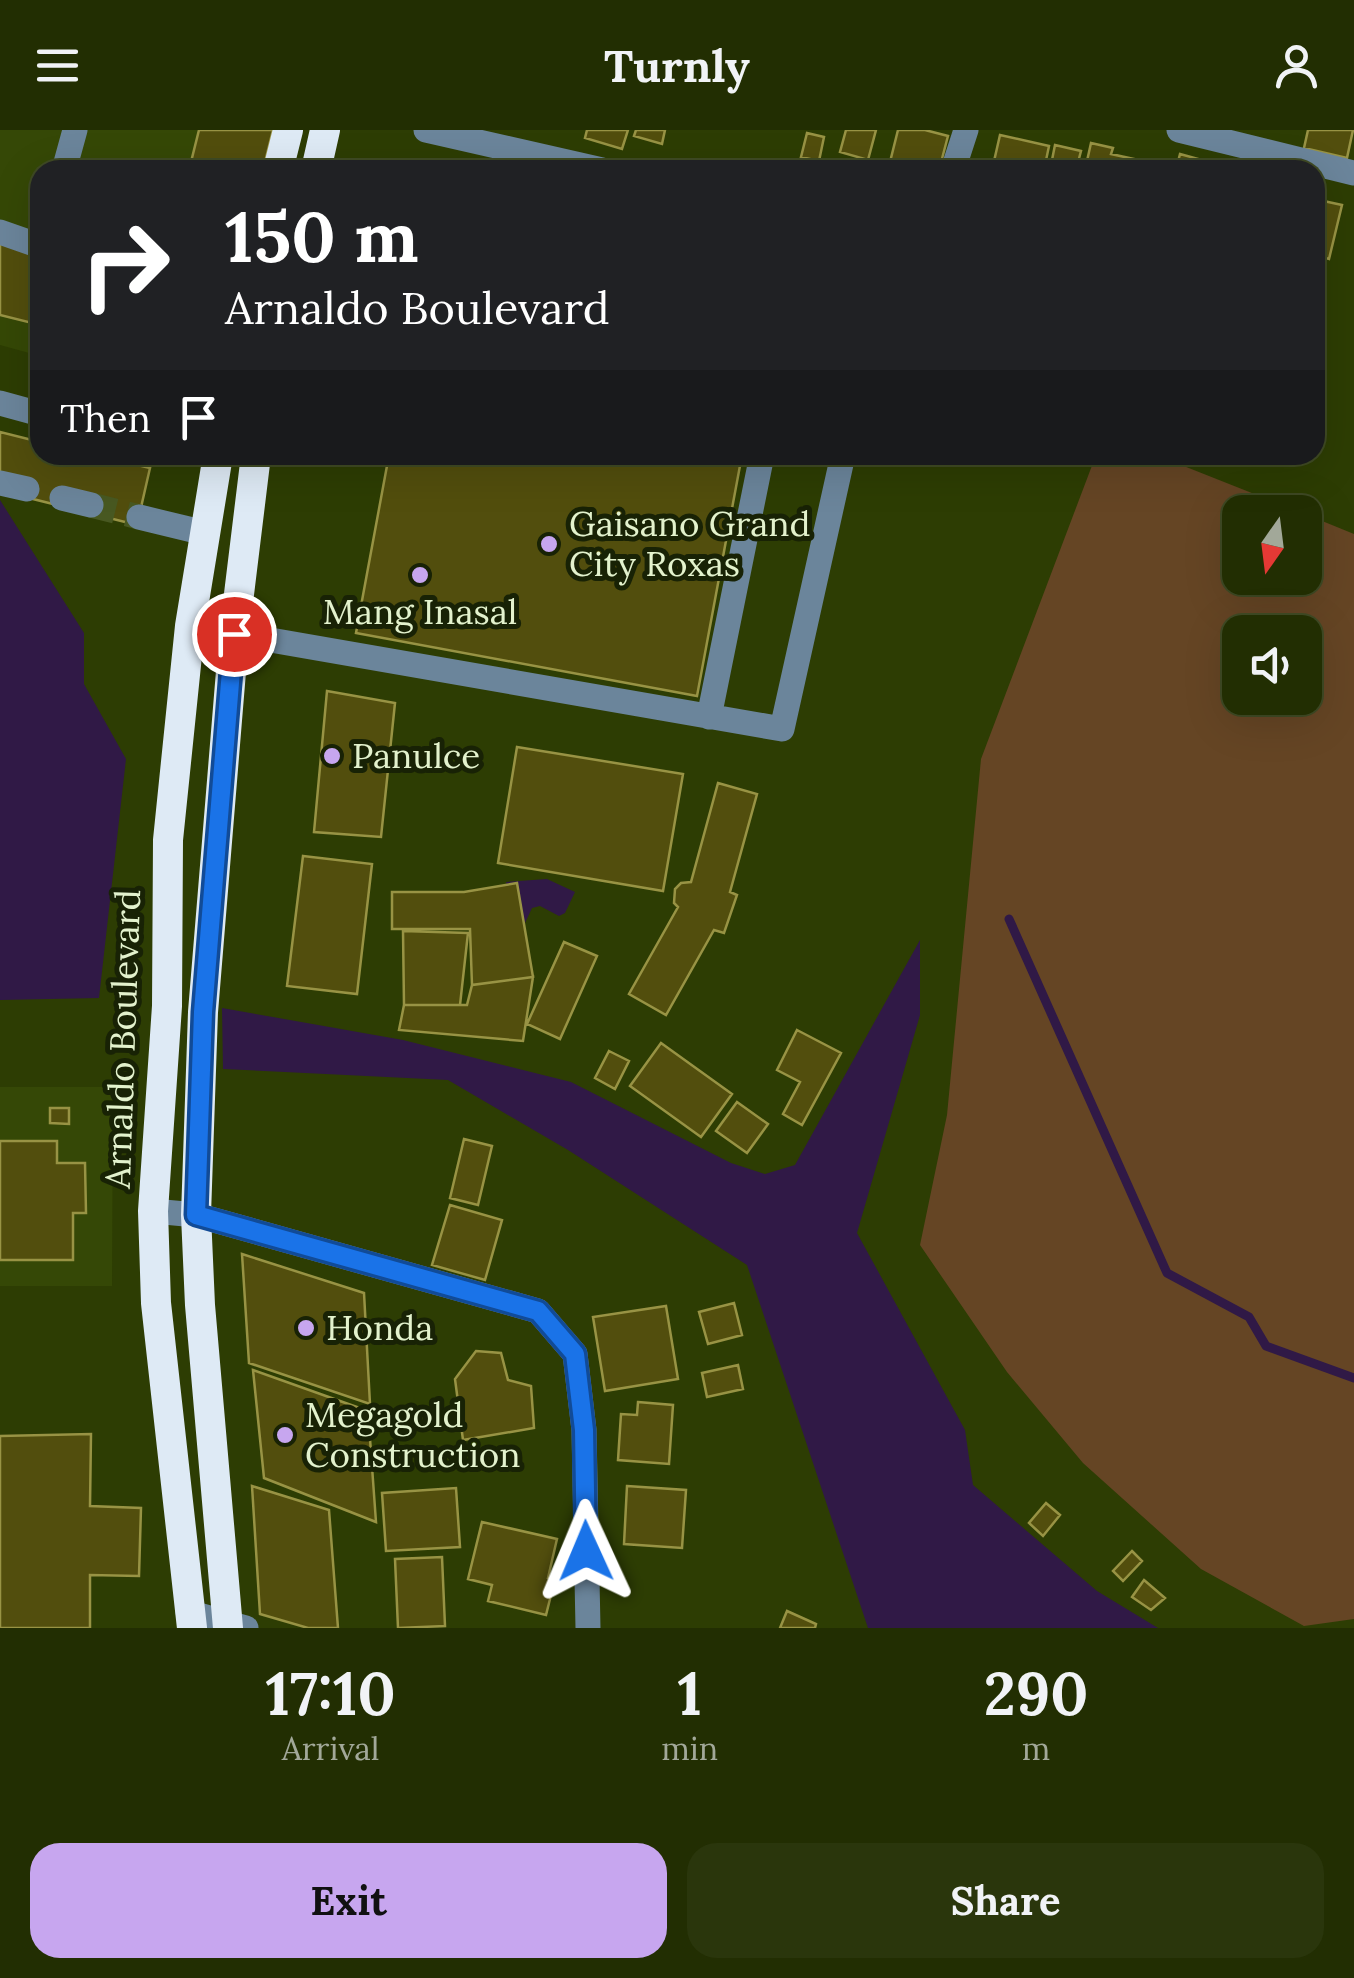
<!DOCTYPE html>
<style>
:root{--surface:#222e02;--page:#2a360c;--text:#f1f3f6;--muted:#a2a899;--line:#3f4a24;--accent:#c7a6ef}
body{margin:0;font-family:Lora,serif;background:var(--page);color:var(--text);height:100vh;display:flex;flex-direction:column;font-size:38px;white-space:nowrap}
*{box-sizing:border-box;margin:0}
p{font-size:32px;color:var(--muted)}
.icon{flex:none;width:55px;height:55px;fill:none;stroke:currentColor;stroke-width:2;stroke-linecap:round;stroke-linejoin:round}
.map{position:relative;height:1498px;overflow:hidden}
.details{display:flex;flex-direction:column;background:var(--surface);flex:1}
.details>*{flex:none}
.top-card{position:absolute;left:30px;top:30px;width:1295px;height:305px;border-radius:30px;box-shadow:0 10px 40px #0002,0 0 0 2px var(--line);background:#202124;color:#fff;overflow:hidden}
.needle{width:65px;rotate:194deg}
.tools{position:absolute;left:1222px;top:365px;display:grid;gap:20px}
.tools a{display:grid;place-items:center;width:100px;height:100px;border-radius:20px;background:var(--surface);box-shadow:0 10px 40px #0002,0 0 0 2px var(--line);font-size:50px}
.pin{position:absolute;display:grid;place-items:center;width:85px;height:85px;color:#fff;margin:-42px;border:5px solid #fff;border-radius:50%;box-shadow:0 2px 10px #0007}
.me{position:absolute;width:110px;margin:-55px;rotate:359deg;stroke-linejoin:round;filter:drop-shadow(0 0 8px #0008)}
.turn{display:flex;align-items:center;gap:35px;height:210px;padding:0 30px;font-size:45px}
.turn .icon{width:130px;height:130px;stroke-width:2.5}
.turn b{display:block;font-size:70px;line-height:85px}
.then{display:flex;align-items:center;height:95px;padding:0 30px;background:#0003;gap:20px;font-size:38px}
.eta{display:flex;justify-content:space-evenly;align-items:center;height:170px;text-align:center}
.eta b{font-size:60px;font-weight:700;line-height:70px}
.primary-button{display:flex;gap:20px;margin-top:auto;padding:20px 30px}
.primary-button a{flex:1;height:115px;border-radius:30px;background:var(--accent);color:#111;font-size:40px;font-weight:700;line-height:115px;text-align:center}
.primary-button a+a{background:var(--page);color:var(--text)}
header{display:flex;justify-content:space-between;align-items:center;height:130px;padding:0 30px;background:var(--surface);font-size:45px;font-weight:700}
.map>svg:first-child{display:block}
.built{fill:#354806}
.green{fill:#654524;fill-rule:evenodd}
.water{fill:#301946}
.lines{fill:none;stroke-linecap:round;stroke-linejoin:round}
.stream{stroke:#301946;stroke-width:9}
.building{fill:#524e0d;stroke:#989344;stroke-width:2.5}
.minor-tunnel{stroke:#485821;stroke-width:25;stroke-dasharray:25 12;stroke-linecap:butt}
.minor{stroke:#6b859b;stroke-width:25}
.highway{stroke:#deeaf5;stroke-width:30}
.route-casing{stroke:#114b97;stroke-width:25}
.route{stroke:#1a73e8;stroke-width:18}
.poi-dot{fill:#c7a6ef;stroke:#182205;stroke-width:4}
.labels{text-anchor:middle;stroke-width:10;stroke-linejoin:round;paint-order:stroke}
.poi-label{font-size:35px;fill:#e3f2cd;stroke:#182205;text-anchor:start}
.street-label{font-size:35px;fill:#e3f2cd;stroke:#182205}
</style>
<header><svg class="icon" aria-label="menu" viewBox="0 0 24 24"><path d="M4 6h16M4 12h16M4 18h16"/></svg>Turnly<svg class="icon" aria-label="person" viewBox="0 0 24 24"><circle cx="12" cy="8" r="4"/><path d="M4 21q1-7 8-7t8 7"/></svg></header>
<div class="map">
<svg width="1354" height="1498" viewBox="0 0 1354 1498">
<rect width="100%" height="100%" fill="#2d3d03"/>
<path class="built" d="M0 0H245L237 40H40V226L0 215Z
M0 957H113L112 1156H0Z"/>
<path class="green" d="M1096 325H1156L1300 382H1240V448H1305V384L1354 404V1489L1304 1496 1201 1439 1083 1333 1007 1242 920 1115 947 985 981 629ZM1240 502H1305V568H1240Z"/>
<path class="water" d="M0 370 84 503V554L126 629 99 868 0 870Z
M547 749 575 762 565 783 559 786 540 776 532 778 525 793 514 792 506 752Z
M920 810V885L857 1103 965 1300 973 1355 1097 1461 1158 1498H868L747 1135 568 1020 448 950 223 939 222 878 403 910 571 952 731 1033 765 1044 795 1035Z"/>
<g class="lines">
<path class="stream" d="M1009 789 1167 1143 1249 1187 1266 1216 1354 1248"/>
</g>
<path class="building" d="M199 0H273L263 40H189Z
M587 0H628L622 19 585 8Z
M636 0H665L662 14 634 6Z
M846 0H876L868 30 840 22Z
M898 0H925L948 6 939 40H888Z
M1308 0H1353L1347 28 1304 18Z
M807 3 824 7 819 31 801 27Z
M1000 5 1049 16 1044 40H992Z
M1091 13 1113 18 1111 24 1157 34 1156 40H1085Z
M1055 15 1081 21 1076 40H1050Z
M1180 24 1213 33 1211 40H1176Z
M1319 70 1342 75 1329 129 1315 125V87Z
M0 112 40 122V195L0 185Z
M0 302 40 312V325H95L150 338 137 395 25 367 0 346Z
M389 325H742L697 566 356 503Z
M327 561 395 573 381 707 314 702Z
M517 617 683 644 663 761 498 733Z
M718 653 757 664 730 762 737 765 724 803 714 800 666 885 629 864 678 777 674 773 675 759 681 753 691 752Z
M303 726 372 734 357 864 287 856Z
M517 753 533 847 472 855 470 799H392V762H464Z
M403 801 468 803 460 875H404Z
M564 812 597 826 560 909 527 894Z
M533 847 523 911 399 900 404 875H467L472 855Z
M797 900 841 923 802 995 783 984 800 952 777 940Z
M661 913 732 964 701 1007 630 956Z
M609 921 629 931 615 959 595 948Z
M737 972 768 994 747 1023 716 1001Z
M50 978H69V994L50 993Z
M464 1009 492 1016 478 1075 450 1068Z
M0 1011H57V1033H85L86 1083H73V1130H0Z
M450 1075 502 1090 485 1150 432 1135Z
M242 1124 364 1163 370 1274 249 1233Z
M734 1173 742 1205 708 1214 699 1182Z
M666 1176 678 1249 605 1261 593 1187Z
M476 1221 501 1223 508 1250 531 1256 534 1298 463 1310 455 1249Z
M738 1235 743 1259 707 1267 702 1243Z
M253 1240 368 1281 376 1392 264 1348Z
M638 1272 673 1275 669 1334 618 1330 621 1284 637 1285Z
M91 1304 90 1376 141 1378 139 1446 90 1445V1498H0V1306Z
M252 1356 329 1380 338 1498H308L260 1484Z
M627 1356 686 1360 682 1418 624 1414Z
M456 1358 460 1417 386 1421 382 1363Z
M1046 1373 1060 1385 1043 1406 1029 1393Z
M482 1392 557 1409 548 1448 555 1449 546 1485 488 1471 492 1455 468 1449Z
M1132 1421 1142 1431 1123 1451 1113 1441Z
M442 1427 445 1496 398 1498 395 1429Z
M1144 1450 1165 1468 1151 1480 1132 1467Z
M787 1481 816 1494 815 1498H780Z"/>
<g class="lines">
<path class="minor-tunnel" d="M91 375 139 387"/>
<path class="minor" d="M426 0 602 40
M1179 0 1354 43
M64 40 75 0
M953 40 966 0
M0 102 40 116
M0 273 40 284
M0 353 27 359
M62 368 91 375
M139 387 205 403
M190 496 782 599 843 325
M709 587 762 325
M153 1081 196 1085 538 1181 575 1224 584 1300 588 1498
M188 1482 246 1498"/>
<path class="highway" d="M278 40 288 0
M316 40 325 0
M192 1498 156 1173 153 1081 167 876 168 710 190 496 218 325
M228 1498 200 1175 196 1085 203 882 234 505 256 325"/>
</g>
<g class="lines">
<g class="route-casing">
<path id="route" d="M234 504 203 882 196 1085 538 1181 575 1224 584 1300 586 1421"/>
</g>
<use href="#route" class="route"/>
</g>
<g class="poi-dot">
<circle cx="549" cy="414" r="10"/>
<circle cx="420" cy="445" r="10"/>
<circle cx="332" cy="626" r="10"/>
<circle cx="306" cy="1198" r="10"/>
<circle cx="285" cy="1305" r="10"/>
</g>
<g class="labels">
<g class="poi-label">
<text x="569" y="406">Gaisano Grand<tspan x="569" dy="40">City Roxas</tspan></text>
<text x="420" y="494" text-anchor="middle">Mang Inasal</text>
<text x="352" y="638">Panulce</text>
<text x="326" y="1210">Honda</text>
<text x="305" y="1297">Megagold<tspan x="305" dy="40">Construction</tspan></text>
</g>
<g class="street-label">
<text transform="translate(123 909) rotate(-88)" y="12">Arnaldo Boulevard</text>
</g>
</g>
</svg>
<div class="tools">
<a><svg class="needle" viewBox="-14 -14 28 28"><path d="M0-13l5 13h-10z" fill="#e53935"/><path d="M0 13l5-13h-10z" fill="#a2a899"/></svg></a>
<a><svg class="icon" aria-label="sound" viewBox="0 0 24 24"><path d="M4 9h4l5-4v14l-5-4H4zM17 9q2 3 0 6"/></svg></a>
</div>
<div class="pin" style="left:234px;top:504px;background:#d93025"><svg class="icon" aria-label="arrive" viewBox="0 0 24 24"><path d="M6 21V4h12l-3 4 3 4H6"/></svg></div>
<svg class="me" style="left:586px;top:1421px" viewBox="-20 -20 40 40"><path d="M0-17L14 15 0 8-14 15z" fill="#1a73e8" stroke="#fff" stroke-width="4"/></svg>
<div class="top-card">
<div class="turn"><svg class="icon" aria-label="right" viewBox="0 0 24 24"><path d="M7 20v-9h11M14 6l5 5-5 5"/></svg><div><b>150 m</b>Arnaldo Boulevard</div></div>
<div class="then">Then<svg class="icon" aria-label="arrive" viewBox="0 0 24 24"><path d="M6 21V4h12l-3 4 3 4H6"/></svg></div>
</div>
</div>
<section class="details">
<div class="eta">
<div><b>17:10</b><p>Arrival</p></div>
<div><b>1</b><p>min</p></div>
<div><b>290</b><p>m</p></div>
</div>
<div class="primary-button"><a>Exit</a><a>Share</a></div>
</section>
